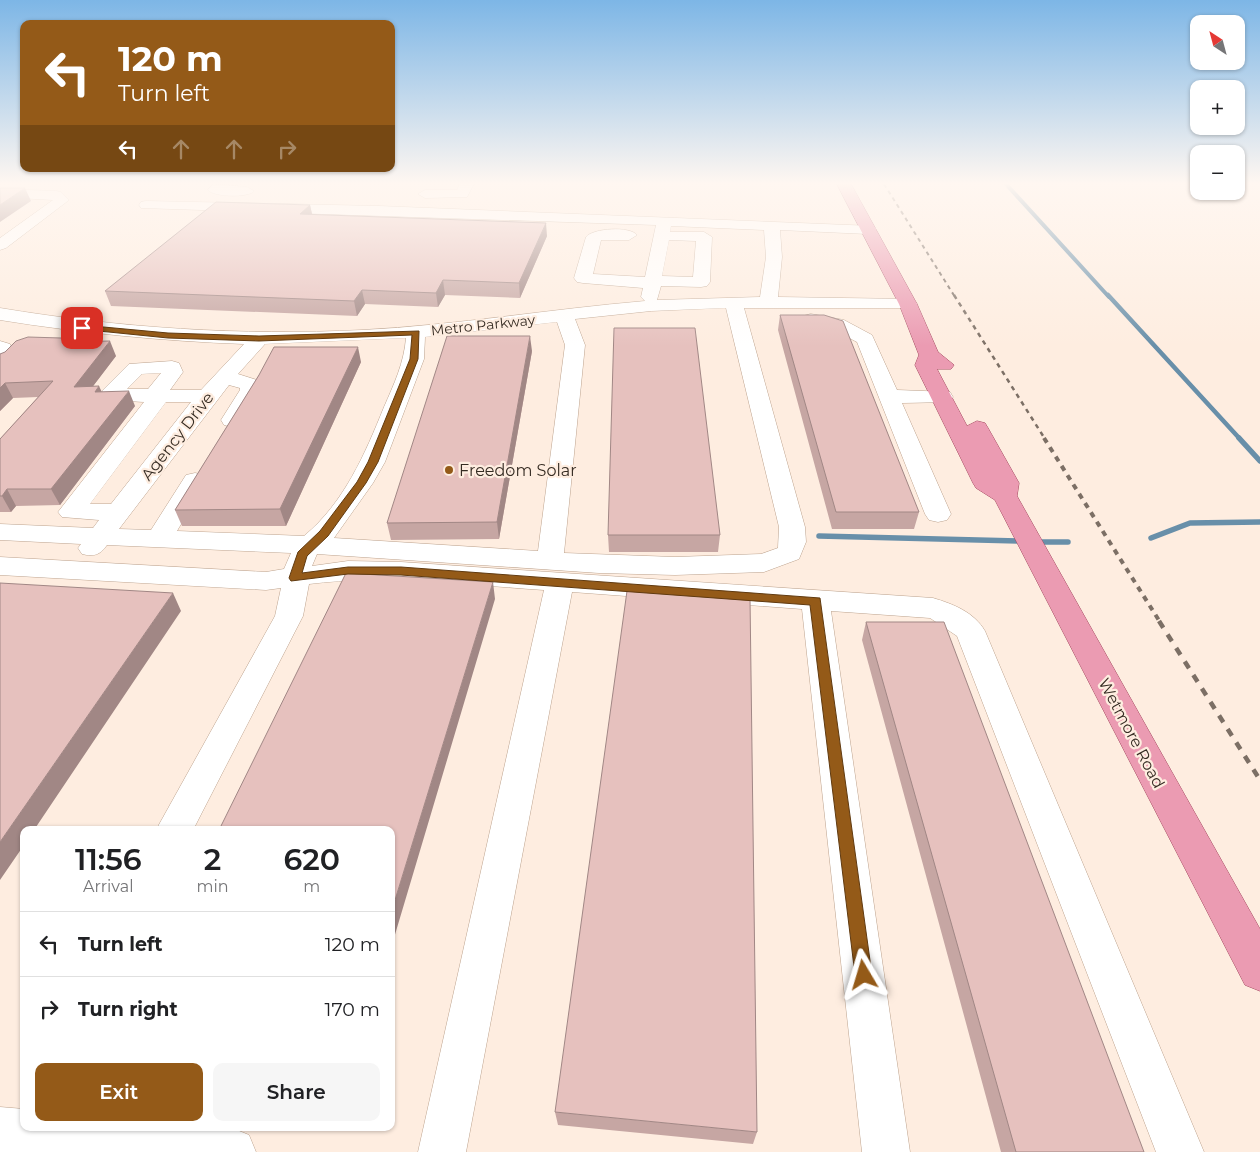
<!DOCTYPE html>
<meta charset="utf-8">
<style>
:root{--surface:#fff;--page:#f6f6f6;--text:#202124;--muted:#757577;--line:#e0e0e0;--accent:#945a18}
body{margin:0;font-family:Montserrat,sans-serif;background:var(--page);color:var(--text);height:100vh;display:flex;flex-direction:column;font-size:19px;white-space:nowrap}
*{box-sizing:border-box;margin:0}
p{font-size:16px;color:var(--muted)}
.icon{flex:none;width:28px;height:28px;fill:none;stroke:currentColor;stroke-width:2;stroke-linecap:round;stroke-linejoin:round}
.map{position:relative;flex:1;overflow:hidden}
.details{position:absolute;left:20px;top:826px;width:375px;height:305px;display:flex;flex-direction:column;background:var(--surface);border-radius:10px;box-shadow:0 1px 4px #0004}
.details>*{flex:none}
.hud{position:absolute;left:20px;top:20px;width:375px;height:152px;border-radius:10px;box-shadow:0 1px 4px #0004;background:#945a18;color:#fff;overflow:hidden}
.needle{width:32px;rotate:324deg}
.controls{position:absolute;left:1190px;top:15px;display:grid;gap:10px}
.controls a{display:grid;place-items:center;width:55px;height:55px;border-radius:10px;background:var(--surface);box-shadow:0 1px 4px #0004;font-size:25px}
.pin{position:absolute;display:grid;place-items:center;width:42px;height:42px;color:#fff;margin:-21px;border-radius:10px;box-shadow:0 2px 8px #0006}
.me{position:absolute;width:55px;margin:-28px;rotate:353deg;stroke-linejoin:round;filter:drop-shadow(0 0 4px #0008)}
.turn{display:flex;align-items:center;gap:18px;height:105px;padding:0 15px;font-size:22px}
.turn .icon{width:65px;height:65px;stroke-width:2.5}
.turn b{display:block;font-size:35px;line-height:42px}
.lanes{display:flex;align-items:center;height:48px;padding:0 15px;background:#0003;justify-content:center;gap:25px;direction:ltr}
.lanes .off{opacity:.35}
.eta{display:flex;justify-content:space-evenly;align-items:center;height:85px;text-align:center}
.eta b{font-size:30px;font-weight:600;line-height:35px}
.cta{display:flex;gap:10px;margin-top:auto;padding:10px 15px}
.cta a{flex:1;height:58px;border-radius:10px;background:var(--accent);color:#fff;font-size:20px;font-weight:600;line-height:58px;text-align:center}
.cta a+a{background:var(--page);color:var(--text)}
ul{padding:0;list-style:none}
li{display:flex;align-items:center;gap:15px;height:65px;padding:0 15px;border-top:1px solid var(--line)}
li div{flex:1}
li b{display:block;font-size:19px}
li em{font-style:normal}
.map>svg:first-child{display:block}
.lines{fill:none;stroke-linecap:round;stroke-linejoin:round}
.stream-far2{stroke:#688fa9;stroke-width:4}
.stream-far1{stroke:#688fa9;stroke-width:4.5}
.stream{stroke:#688fa9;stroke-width:5.5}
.minor-casing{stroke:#bda38e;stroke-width:1}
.major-casing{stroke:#a3495f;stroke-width:1}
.minor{fill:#fff;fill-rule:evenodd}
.major{fill:#eb9bb2;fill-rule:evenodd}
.rail-far3{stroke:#7c6f65;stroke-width:2;stroke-dasharray:4 4;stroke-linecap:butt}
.rail-far2{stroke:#7c6f65;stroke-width:2.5;stroke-dasharray:4.5 4.5;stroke-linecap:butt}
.rail-far1{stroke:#7c6f65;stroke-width:4;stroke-dasharray:5.5 5.5;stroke-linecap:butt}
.rail{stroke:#7c6f65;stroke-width:4.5;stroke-dasharray:8 8;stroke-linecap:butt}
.wall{fill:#c6a6a3}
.shaded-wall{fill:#a18785}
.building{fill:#e6c1be;stroke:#a18785}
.route{fill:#945a18;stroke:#603a10}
.poi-dot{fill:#945a18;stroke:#feede0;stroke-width:2}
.labels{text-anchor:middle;stroke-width:4.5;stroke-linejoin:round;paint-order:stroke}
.far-street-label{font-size:14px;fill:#362c23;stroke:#feede0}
.street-label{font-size:16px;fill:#362c23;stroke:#feede0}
.poi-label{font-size:16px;fill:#362c23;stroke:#feede0;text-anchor:start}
</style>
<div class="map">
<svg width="1260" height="1152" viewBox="0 0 1260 1152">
<rect width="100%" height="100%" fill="#feede0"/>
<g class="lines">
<path class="stream-far2" d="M1006 184 1109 297"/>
<path class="stream-far1" d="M1108 295 1240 439"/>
<path class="stream" d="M1239 438 1260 461
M819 536 1023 541
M1151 538 1190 523 1260 522
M1036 542H1068"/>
<g class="minor-casing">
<path id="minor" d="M213 184 247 187 254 191C249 198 213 197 208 190Z
M460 184H474L467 197 425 198 418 194 425 190H457Z
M0 189 56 191 61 192 69 200 6 248 0 250V238L53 200 0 197Z
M146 201 379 206 873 226 876 229 868 234 780 230 782 257 778 297 908 299 914 300 917 304 914 308H744L805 527 806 542 799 559 764 572 675 575 599 573 317 554 312 566 348 561 401 562 933 598C953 604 974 612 985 631L1204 1152H1156L957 636 930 618 831 611 910 1152H862L802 609 572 592 466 1152H418L544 590C466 585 387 574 309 584L303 616 193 830H156L275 616 281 588 266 590 0 575V557L266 572 284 569 291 553 107 545C100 555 94 557 82 554L78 548 81 544 0 540V524L93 528 99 520 62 517 58 512 144 402 110 400 102 391 129 364 172 361 179 363 183 372 170 390H201L244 344C162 341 81 333 0 320V308C120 328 241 336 362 330 457 325 551 309 645 301L641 297 643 288 583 283 577 282 574 278 586 237C593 228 630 226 637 235L629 240H601L593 274 645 277 656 225 141 208 139 205 141 202ZM671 226 764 230 766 257 760 297 657 300 661 286 701 287 707 286 710 282 712 237 704 232H670ZM669 240 696 241 693 277 662 276ZM726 308 779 527 778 548 761 554 675 557 564 553 585 345 575 319 651 311ZM557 322 565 345 538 551 334 538 373 483 385 462 424 359 425 337ZM406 338C404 363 394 384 384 407 365 454 344 503 304 536L177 531 207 480 204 475 195 473 186 475 151 530 119 529 229 385 240 388V390L221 420 224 425 232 427 240 425 262 390 257 380 238 374 265 344ZM161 373 148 389H127L142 374ZM166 402H191L111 504H90Z
M811 314 844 320 872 335 897 390 950 392 953 397 950 402 902 403 951 514 947 520 938 522 929 520 925 514 857 342 832 329 804 324 802 320 804 316Z
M0 341 10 344 14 353 7 360 0 362Z
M0 1107 24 1109V1128H232L249 1135 256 1152H0Z"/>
</g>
<g class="major-casing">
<path id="major" d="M837 184H851L917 304 938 352 954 365 951 369H937L967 426 977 421 985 423 988 428 1019 483 1017 496 1260 929V991L1245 985 995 500 976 488 973 483 915 365 919 355 899 304Z"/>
</g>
<use href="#minor" class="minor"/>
<use href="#major" class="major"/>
<path class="rail-far3" d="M884 184 955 297"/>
<path class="rail-far2" d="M954 295 1045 439"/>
<path class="rail-far1" d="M1044 438 1160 622"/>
<path class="rail" d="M1159 621 1260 780"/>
</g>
<path class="wall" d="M310 205 312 215 547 236 520 298 445 295 438 307 365 304 357 316 111 306 105 291Z
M780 315 919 512 914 529H832L778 330Z
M66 342 116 356 93 386 101 392 135 406 60 505 16 506 11 512H0V439L38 397 13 398 0 411V354Z
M532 351 499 539 391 540 387 523Z
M361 362 286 526H182L175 510 259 375Z
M608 535H720L718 552H609Z
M866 622 1144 1152H1001L862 640Z
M555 1112 757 1132 753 1144 558 1125Z"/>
<path class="shaded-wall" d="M25 188 31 201 0 222V205Z
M310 205 313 218 300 214Z
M546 223 547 236 520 298 519 283Z
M443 280 445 295 438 307 436 293Z
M362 290 365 304 357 316 354 301Z
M530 336 532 351 499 539 497 522Z
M110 341 116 356 81 402 74 387Z
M358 347 361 362 286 526 280 509Z
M5 383 13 398 0 411V388Z
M99 386 106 401 95 392Z
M129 391 135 406 60 505 51 489Z
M7 489 16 506 11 512 2 496Z
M493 582 495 599 391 948V913Z
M173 593 181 611 34 830H24V845L0 880V842Z"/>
<path class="building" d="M0 188H25L0 205Z
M216 202 310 205 300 214 546 223 519 283 443 280 436 293 362 290 354 301 105 291Z
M780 315H824L843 321 919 512H836Z
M614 328H695L720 535H608Z
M447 336H530L497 522 387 523Z
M28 337 61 338 66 342 110 341 74 387 99 386 95 392 129 391 51 489H7L2 496H0V439L53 381 5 383 0 388V354L5 352 16 341Z
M274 347H358L280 509 175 510 259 375Z
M346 573 493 582 391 913V830H219Z
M0 583 173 593 0 842Z
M627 591 750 598 757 1132 555 1112Z
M866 622H944L1144 1152H1016Z"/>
<linearGradient id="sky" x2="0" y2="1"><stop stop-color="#7db6e6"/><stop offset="0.53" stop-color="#fff7f1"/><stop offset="1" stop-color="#fff7f1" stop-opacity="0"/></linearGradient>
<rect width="1260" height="346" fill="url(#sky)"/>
<path class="route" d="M82 325 168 333 259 336 419 331 418 359 378 462 366 483 328 536 307 556 302 573 348 567H401L820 598 872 975 870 981 864 983 857 981 855 975 810 605 401 575 348 574 291 581 289 578 298 552 320 531 357 482 368 462 410 359 412 335 259 341 168 338 79 329V326Z"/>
<circle class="poi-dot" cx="449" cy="470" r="5"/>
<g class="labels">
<g class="far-street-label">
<text transform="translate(483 325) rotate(-6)" y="5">Metro Parkway</text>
</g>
<g class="street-label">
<text transform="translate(177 436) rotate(-52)" y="6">Agency Drive</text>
<text transform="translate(1132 733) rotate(62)" y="6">Wetmore Road</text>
</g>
<g class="poi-label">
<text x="459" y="476">Freedom Solar</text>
</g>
</g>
</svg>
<div class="controls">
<a><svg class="needle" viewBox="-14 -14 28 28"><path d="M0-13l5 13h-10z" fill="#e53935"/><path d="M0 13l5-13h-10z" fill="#757577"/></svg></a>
<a>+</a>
<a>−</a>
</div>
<div class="pin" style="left:82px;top:328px;background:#d93025"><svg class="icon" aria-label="arrive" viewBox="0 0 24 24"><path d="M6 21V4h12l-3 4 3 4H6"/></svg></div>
<svg class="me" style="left:864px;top:975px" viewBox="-20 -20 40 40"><path d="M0-17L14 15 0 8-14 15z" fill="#945a18" stroke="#fff" stroke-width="4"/></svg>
<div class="hud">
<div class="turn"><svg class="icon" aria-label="left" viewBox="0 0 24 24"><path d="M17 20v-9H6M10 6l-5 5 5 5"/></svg><div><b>120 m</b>Turn left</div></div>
<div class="lanes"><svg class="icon" aria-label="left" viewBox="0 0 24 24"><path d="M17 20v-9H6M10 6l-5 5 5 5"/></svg><svg class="icon off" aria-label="ahead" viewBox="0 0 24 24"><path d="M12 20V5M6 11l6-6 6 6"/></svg><svg class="icon off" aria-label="ahead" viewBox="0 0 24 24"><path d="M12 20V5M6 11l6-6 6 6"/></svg><svg class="icon off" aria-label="right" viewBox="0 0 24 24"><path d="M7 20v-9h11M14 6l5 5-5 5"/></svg></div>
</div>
<section class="details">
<div class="eta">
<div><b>11:56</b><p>Arrival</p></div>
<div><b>2</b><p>min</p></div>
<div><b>620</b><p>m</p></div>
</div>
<ul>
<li><svg class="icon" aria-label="left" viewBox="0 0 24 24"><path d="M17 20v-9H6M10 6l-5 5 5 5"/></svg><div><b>Turn left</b></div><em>120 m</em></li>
<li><svg class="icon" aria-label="right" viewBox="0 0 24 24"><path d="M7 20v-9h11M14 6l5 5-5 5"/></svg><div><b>Turn right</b></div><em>170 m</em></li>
</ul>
<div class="cta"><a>Exit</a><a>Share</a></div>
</section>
</div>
